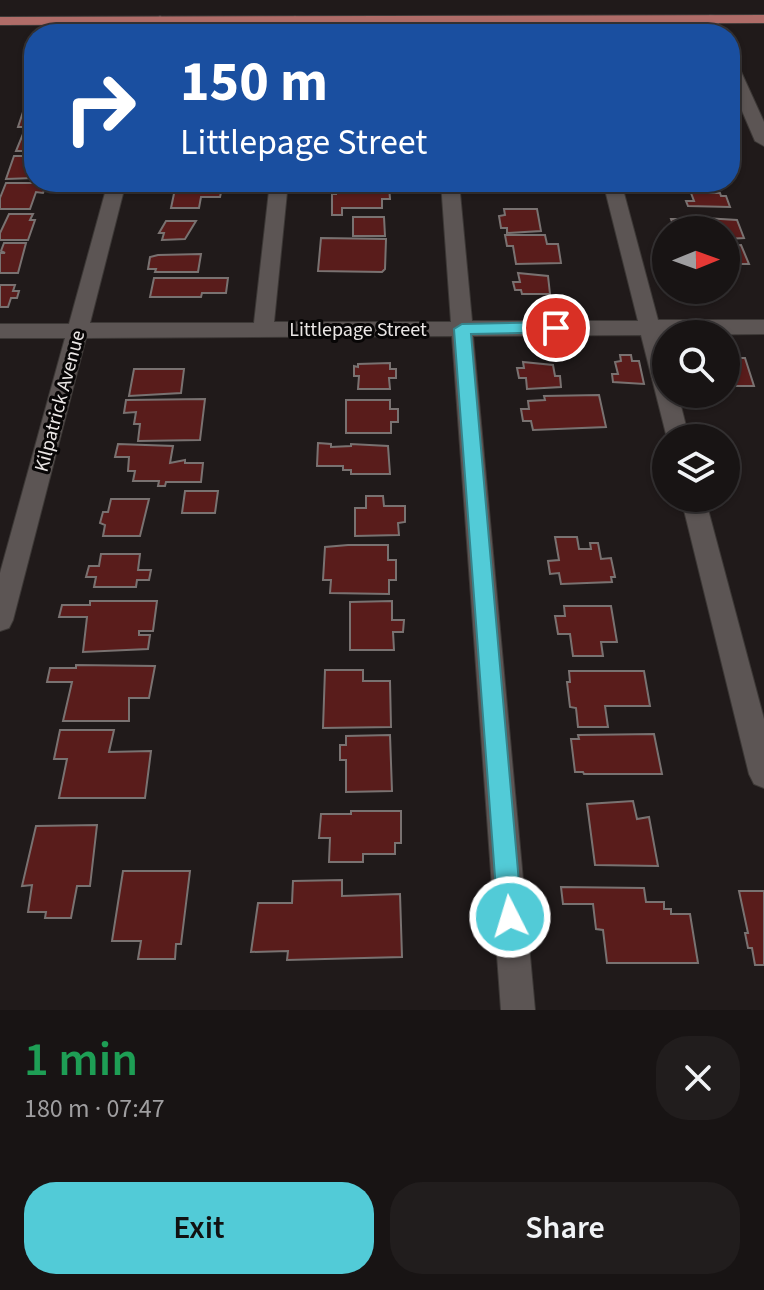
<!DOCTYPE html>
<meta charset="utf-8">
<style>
:root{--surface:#181414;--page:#211d1d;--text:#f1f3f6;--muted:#9f9ea0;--line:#363334;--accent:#52cbd7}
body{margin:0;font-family:"Source Sans 3",sans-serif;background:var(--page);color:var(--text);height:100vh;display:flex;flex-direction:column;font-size:30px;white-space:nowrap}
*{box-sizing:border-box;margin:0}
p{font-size:26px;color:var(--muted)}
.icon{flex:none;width:44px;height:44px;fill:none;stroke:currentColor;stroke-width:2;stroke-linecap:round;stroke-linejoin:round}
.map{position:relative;height:1010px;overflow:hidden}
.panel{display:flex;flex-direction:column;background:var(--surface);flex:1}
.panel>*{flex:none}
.top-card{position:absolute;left:24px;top:24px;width:716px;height:168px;border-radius:32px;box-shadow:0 2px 6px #0004,0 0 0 2px var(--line);background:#1a4fa0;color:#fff;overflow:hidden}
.needle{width:52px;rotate:89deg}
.buttons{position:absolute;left:652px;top:216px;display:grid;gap:16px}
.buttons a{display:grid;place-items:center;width:88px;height:88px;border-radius:50%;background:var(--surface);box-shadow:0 2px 6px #0004,0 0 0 2px var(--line);font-size:40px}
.pin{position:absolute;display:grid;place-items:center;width:68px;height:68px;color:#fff;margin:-34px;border:4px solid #fff;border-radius:50%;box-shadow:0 2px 8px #0007}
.me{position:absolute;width:88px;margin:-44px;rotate:355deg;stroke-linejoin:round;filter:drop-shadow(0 0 6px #0008)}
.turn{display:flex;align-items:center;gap:28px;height:168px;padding:0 24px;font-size:36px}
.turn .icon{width:104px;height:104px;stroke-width:2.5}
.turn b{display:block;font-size:56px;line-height:68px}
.round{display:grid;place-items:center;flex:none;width:84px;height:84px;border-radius:32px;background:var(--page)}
.summary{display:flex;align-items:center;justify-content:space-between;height:136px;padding:0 24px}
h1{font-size:48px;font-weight:600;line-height:60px;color:#1e9e55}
.action{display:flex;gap:16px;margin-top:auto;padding:16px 24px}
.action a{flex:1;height:92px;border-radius:32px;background:var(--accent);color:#111;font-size:32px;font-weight:600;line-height:92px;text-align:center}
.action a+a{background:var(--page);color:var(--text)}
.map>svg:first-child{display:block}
.building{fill:#591c1b;stroke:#797271;stroke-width:2}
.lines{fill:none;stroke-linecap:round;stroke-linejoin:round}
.minor-casing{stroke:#3c3836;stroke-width:2}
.major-casing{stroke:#3c3836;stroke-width:2}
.minor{fill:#5c5554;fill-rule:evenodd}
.major{fill:#af6c68;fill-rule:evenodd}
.route{fill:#52cbd7;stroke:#35848c;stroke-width:2}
.labels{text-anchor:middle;stroke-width:6;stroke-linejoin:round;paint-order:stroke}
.street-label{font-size:20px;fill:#ebe7e6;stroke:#080606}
</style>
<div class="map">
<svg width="764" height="1010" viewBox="0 0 764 1010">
<rect width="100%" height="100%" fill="#201a1a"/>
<path class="building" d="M25 106H34V127H18Z
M25 129H34V151H16Z
M14 156H34V178L6 179Z
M6 183H47L43 193 36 192 30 209H0V198Z
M176 184H223L220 197H201L199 208H171Z
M336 185 389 186 390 199H382V208H342V215H332V194H336Z
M691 193H720L721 196H726L730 207 688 206 686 201H694Z
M504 209H537L541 231 507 233V228H501L499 216 505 215Z
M9 214H33L30 220H35L28 240H0V233Z
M353 217H384L385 236H353Z
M687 217 737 220 744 238 726 239V230H675L671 219H687Z
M166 221H196L185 239 162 240 164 233H159Z
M505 235H545L547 244H558L561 263 516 264 513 246H507Z
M321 238 386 239 385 269 382 272 318 271Z
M4 243H26L18 273H0V253H5L1 251Z
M741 245 749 264H726V246Z
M201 254 198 272H155L156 269H148L150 257 158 255Z
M518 273 548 276 550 294H522L521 290H515L513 282H520Z
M154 278H228L226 293H202L201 297H150Z
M0 285H15L13 291H19L17 298H11L8 307H0Z
M620 355H631L632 361H639L644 384 613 382 612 374H618L615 362 621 361Z
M726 358H745L754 386H726Z
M523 362 553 365 555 376H560L561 387 527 389 526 378H519L517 368H524Z
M390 363V369H396V378H389L390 389H358L359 376H354V366L358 367V364Z
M134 369H184L181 393 129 396Z
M599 395 606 427 533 430 531 421H523L521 409H529L528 401 545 400 544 396Z
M205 399 200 440 138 441 140 424H134L136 412 124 413 126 400Z
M346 400H390V409H398V422H391V433H346Z
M318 443 331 444V447L351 446V444L388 446 390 474H351V470H343V466H317Z
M118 444 173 446 170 463 185 460V463H203L201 482H166L165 486H158L159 481H133L135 471H128L129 457H115Z
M185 491H218L215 513H182Z
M366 496H383L384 506H405V522L398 523 399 535 355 536V508H366Z
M111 499H149L140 536H103L105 525 100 523 103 512H108Z
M555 537H577L579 549H591L590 543H598L601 559 611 558 615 577H611L612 582 561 584 559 573 550 574 548 561 559 560Z
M348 545H388V560H396V580H389V594L330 593 331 580H323L325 547Z
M101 554H140L138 570H151L149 580H137L136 587H94L96 577H86L89 566H99Z
M90 601H157L153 631H139V635H150L148 649 83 652 87 617H59L62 605H90Z
M392 601V620H404L403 632H393L394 650H350V602Z
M564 606H611L617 642H601L603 656H573L570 634H558L555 616H565Z
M76 665 155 666 149 698H129V721H63L72 682H47L50 668H76Z
M325 670H363V681H390L391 727 323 728Z
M569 671H644L650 706H605L608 727H578L576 708 570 707 567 682H570Z
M60 730H114L109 752 151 751 145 798H59L67 759H54Z
M654 734 662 774H584L583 772H575L571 739H579L578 735Z
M390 735 392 791 346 792V760H340V745H346V736Z
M633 801 637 819 649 817 658 866 595 865 587 804Z
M351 811H401V843H395V854H363V862H329L330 838H319L321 814H351Z
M97 825 90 886H77L71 918H45L46 912H28L32 885 22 886 36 826Z
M123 871H190L181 944H176L175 959H138L141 941H112Z
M342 880V896L400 894 402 957 287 960 288 951 251 952 258 903H292L293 881Z
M561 887 644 888 646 902H664V909H671V914H690L698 963H607L603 930 596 929 593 904H563Z
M739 891H764V965H755L752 948H748L745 933H748Z"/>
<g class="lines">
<g class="minor-casing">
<path id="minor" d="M710 15 715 16 724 34H708L703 19Z
M160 16 167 20 164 34H148L153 20Z
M295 16 302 20 303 34H287L288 20Z
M569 16 576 20 581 34H565L562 20Z
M436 17 443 21 445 34H429V21Z
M730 60 738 65 764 122V146L755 141 730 83Z
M108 182H126L90 323H254L270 182H288L274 322H451L441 182H459L472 321H638L603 182H621L658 320H764V334L662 335 666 350V394H678L689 438H667L641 335 473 336 535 1010H501L452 336 86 338 13 620 9 628 0 631V573L65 338H0V324H69Z
M681 498H705L764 719V788L754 784 749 774Z"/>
</g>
<g class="major-casing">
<path id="major" d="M764 15V23L0 25V17Z"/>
</g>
<use href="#minor" class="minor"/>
<use href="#major" class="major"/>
</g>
<path class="route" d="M556 322 562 324V332L471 334 522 917 519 926 510 929 502 926 498 917 454 329 462 324Z"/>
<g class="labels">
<g class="street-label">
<text x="358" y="336">Littlepage Street</text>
<text transform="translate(59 401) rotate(-75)" y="7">Kilpatrick Avenue</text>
</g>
</g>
</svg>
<div class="buttons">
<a><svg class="needle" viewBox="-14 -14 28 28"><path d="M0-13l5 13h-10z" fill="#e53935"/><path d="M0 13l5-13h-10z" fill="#9f9ea0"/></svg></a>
<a><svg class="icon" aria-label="search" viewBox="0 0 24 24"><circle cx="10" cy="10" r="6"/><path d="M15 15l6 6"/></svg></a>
<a><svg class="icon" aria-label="layers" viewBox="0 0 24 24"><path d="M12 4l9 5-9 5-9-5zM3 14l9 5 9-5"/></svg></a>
</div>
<div class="pin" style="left:556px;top:328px;background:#d93025"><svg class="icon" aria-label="arrive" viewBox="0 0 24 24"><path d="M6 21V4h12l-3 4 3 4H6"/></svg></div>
<svg class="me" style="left:510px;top:917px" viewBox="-20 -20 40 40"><circle r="17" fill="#52cbd7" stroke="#fff" stroke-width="3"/><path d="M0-11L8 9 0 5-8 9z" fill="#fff"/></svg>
<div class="top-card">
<div class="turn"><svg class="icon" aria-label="right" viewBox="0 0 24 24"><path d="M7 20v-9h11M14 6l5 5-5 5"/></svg><div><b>150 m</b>Littlepage Street</div></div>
</div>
</div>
<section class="panel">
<div class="summary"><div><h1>1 min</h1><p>180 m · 07:47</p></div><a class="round"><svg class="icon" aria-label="close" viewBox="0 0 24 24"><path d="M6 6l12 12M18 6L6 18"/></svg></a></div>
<div class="action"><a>Exit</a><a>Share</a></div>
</section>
